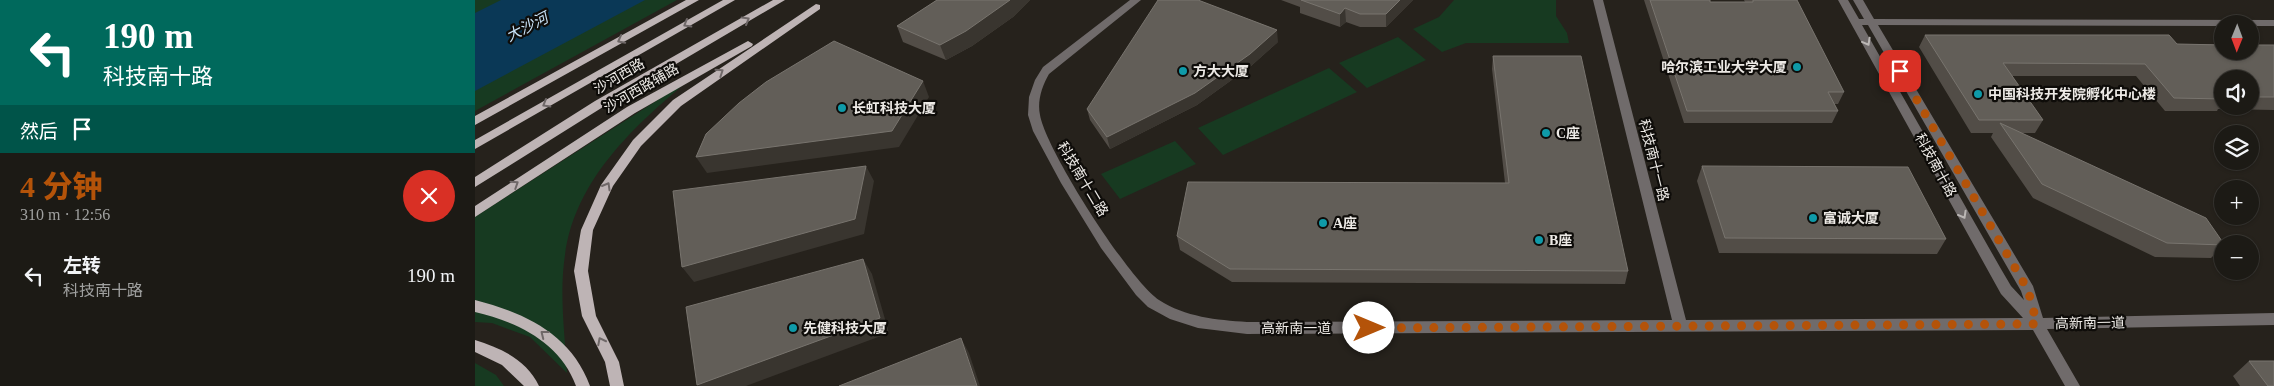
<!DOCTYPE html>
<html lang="zh">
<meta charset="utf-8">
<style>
:root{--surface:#1c1a15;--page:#25231e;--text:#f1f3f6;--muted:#a0a1a0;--line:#3a3834;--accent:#b45309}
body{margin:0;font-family:"Times New Roman","Noto Sans SC",serif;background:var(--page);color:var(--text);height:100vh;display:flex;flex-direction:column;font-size:19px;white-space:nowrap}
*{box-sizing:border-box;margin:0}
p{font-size:16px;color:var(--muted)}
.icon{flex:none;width:28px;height:28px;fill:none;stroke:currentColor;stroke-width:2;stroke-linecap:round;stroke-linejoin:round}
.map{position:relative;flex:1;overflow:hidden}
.sheet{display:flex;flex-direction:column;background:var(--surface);width:475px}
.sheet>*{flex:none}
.banner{background:#00695c;color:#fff;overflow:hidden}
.needle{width:32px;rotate:181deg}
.controls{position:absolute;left:1739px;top:15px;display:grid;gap:10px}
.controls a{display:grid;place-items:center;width:45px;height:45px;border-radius:50%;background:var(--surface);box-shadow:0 1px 4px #0004,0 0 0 1px var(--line);font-size:25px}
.pin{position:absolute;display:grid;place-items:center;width:42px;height:42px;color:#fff;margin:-21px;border-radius:10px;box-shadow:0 2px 8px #0006}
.me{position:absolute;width:55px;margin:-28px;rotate:90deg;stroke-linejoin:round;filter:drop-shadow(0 0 4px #0008)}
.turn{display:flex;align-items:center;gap:18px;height:105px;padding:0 20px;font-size:22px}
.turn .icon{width:65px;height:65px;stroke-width:2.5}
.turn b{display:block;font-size:35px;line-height:42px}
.then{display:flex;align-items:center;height:48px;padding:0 20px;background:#0003;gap:10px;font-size:19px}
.round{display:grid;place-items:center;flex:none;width:52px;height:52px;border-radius:26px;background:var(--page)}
.overview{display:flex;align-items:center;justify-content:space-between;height:85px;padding:0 20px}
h1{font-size:30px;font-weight:800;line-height:38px;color:var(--accent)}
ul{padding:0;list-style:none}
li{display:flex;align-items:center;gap:15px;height:75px;padding:0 20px}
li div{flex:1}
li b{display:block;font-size:19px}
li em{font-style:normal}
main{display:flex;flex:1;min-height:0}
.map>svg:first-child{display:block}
.green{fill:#173a21}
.water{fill:#0a3856}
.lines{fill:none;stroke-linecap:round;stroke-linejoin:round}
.minor{fill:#706b6b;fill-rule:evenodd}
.major{fill:#beb4b5;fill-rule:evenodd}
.wall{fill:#524d47;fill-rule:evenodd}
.shaded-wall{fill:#39352f}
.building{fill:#625e58;stroke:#78746e}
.oneway{stroke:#6f6868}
.oneway2{stroke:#bbb7b5}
.route{stroke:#b45309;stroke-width:9;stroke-dasharray:0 16.2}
.culture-dot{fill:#0f9aa8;stroke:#0e0c09;stroke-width:2}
.labels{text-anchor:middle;stroke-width:4.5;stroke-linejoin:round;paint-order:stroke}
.poi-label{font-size:14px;font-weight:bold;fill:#edeae6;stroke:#0e0c09;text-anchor:start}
.street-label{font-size:14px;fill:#edeae6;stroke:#0e0c09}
.water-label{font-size:15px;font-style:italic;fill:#c9e3f8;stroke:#0e0c09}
</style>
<main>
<section class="sheet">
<div class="banner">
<div class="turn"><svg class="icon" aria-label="left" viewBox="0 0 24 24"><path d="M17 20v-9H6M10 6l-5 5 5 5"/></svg><div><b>190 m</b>科技南十路</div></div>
<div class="then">然后<svg class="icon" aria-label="arrive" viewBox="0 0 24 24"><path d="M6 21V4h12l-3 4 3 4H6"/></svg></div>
</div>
<div class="overview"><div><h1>4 分钟</h1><p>310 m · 12:56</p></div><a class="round" style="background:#d93025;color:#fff"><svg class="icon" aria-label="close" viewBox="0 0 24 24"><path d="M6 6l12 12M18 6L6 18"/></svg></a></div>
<ul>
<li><svg class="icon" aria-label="left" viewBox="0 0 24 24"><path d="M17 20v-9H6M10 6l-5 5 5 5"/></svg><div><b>左转</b><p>科技南十路</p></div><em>190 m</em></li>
</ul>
</section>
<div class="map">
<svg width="1799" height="386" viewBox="0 0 1799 386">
<rect width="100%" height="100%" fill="#26221c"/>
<path class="green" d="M0 0H202L0 111Z
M979 0H1081V16L1092 33 1094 43H991L967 52 938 29 964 17Z
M923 37 951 60 892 88 864 63Z
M854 68 882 92 748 155 723 128Z
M214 80C159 126 100 180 90 255 84 294 90 335 92 373L55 337 17 323 0 322V217Z
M700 141 721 164 645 199 626 174Z
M0 363 21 375 29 386H0Z"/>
<path class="water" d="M26 0H170L0 91V13Z"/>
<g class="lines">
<path class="minor" d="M655 0H666L574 74C567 86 562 101 565 115 571 150 654 280 684 300 710 317 742 320 772 322L1197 320 1118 0H1128L1211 320 1548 318 1526 294 1363 0H1373L1384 19H1389L1378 0H1388L1399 19 1799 20V26H1775V24H1748V26L1403 25 1558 286 1568 318 1799 313V325L1572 329 1605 386H1590L1558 330 772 334 723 328 695 319 673 307 661 295 626 248 586 183 558 131 553 115 554 97 560 80 568 67ZM1387 25H1393L1546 291 1549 300 1536 286 1526 269Z"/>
<path class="major" d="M211 0H224L0 125V116Z
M248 0H260L0 149V140Z
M298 0H310L128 107 0 187V177L120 101Z
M341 4 345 5V9L206 106 166 146 138 186 118 230 113 271 121 316 144 362 149 386H135L130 362 107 316 99 271 106 230 126 185 158 140 198 100Z
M273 41 278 44 277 46 160 113 0 217V206L152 107Z
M0 300C50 313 96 334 115 386H101C85 342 42 322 0 312Z
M0 340C26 348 52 360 64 386H49L27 365 0 352Z"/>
</g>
<path class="wall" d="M462 0H555L538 17 497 46 471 60 428 42 422 26Z
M806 0H938L911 27H885L871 22 865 27 825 13V7Z
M1169 0H1235V2H1270L1269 0H1322L1369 92 1363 104H1359L1363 111 1357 123H1209Z
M1450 35 1702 44 1799 45V110L1743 109 1742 111H1690L1661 76H1537L1568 120 1560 133H1547L1748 245V246L1736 258 1680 257 1558 198 1516 137 1518 133H1496L1444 47ZM1748 79H1775V106H1748Z
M803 42 776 66 722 105 635 149 615 120 612 109Z
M1018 56 1153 271 1150 284 757 282 705 250 702 236 1030 183 1017 69Z
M1227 166 1471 239 1462 254 1244 253 1222 181Z
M1774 361 1799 386H1765L1758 376Z"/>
<path class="shaded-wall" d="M535 0H555L538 17 497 46 471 60 465 45Z
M925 0H938L911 27V14Z
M870 8 871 22 865 27V14Z
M802 30 803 42 776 66 722 105 635 149 632 137Z
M448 81 454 97 424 147 232 173 221 157Z
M391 166 399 181 389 234 219 282 207 267Z
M388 259 397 274 414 333 271 386H224L222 385Z
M486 338 494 353 505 386H502Z"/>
<path class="building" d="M462 0H535L491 31 465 45 422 26Z
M683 0H723L802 30 775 54 720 93 632 137 612 109Z
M826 0H925L911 14H885L870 8 865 14Z
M1175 0H1235V2H1278V0H1322L1369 92H1353L1363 111H1212Z
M1450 35H1694L1702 44 1748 45V51H1775V45H1799V97H1775V79H1748V99L1699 98 1670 64 1528 63 1568 120H1504Z
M359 41 448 81 417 131 221 157 231 134 264 103 291 82Z
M1018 56H1106L1153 271 755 269 702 236 713 182 1034 183Z
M1525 123 1731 218 1749 244H1748V245L1692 243 1567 184Z
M391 166 380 219 207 267 198 191Z
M1227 166 1433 167 1471 239 1250 238Z
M388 259 405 318 222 385 211 307Z
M486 338 502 386H364Z
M1774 361H1799V386H1793Z"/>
<defs><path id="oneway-chevron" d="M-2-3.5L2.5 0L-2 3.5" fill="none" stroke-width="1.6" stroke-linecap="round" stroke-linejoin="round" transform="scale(1.25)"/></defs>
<g class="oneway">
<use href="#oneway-chevron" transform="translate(271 20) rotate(-30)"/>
<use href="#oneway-chevron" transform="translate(212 24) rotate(150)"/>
<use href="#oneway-chevron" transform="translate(146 40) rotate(152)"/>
<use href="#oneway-chevron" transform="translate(245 72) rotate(-34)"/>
<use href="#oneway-chevron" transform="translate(71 104) rotate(150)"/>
<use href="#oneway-chevron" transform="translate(40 184) rotate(-33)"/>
<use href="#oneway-chevron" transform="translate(132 186) rotate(-60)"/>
<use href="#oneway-chevron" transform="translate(69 334) rotate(-142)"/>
<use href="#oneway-chevron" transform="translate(126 341) rotate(-117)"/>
</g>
<g class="oneway2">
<use href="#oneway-chevron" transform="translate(1392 42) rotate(61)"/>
<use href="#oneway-chevron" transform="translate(1488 215) rotate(61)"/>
</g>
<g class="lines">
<path class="route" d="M894 328 1562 324 1553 290 1425 71"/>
</g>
<g class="culture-dot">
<circle cx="1322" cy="67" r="5"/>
<circle cx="708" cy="71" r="5"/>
<circle cx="1503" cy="94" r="5"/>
<circle cx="367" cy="108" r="5"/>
<circle cx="1071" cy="133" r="5"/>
<circle cx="1338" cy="218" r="5"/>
<circle cx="848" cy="223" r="5"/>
<circle cx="1064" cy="240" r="5"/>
<circle cx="318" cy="328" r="5"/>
</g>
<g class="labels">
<g class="poi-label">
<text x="1312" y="72" text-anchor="end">哈尔滨工业大学大厦</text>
<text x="718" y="76">方大大厦</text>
<text x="1513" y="99">中国科技开发院孵化中心楼</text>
<text x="377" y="113">长虹科技大厦</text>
<text x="1081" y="138">C座</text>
<text x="1348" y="223">富诚大厦</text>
<text x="858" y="228">A座</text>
<text x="1074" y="245">B座</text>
<text x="328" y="333">先健科技大厦</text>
</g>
<g class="street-label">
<text transform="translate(144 76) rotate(-30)" y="5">沙河西路</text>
<text transform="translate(166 88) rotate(-30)" y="5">沙河西路辅路</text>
<text transform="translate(1179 160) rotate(76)" y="5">科技南十一路</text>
<text transform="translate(1461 165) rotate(61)" y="5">科技南十路</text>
<text transform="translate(608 179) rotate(59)" y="5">科技南十二路</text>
<text transform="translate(1615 323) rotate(-1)" y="5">高新南一道</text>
<text x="821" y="333">高新南一道</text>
</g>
<g class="water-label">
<text transform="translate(52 27) rotate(-27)" y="5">大沙河</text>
</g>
</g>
</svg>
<div class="controls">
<a><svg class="needle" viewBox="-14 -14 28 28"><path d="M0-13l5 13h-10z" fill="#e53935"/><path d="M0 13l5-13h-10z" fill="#a0a1a0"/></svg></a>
<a><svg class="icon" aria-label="sound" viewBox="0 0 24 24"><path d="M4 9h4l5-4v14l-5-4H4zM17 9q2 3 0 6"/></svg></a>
<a><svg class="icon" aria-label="layers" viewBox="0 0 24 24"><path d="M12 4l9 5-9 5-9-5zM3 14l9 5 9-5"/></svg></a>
<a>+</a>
<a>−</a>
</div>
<div class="pin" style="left:1425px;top:71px;background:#d93025"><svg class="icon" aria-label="arrive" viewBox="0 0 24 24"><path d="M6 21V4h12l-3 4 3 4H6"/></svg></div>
<svg class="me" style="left:894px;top:328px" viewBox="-20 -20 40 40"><circle r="19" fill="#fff"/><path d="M0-13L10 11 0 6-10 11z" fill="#b45309"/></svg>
</div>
</main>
